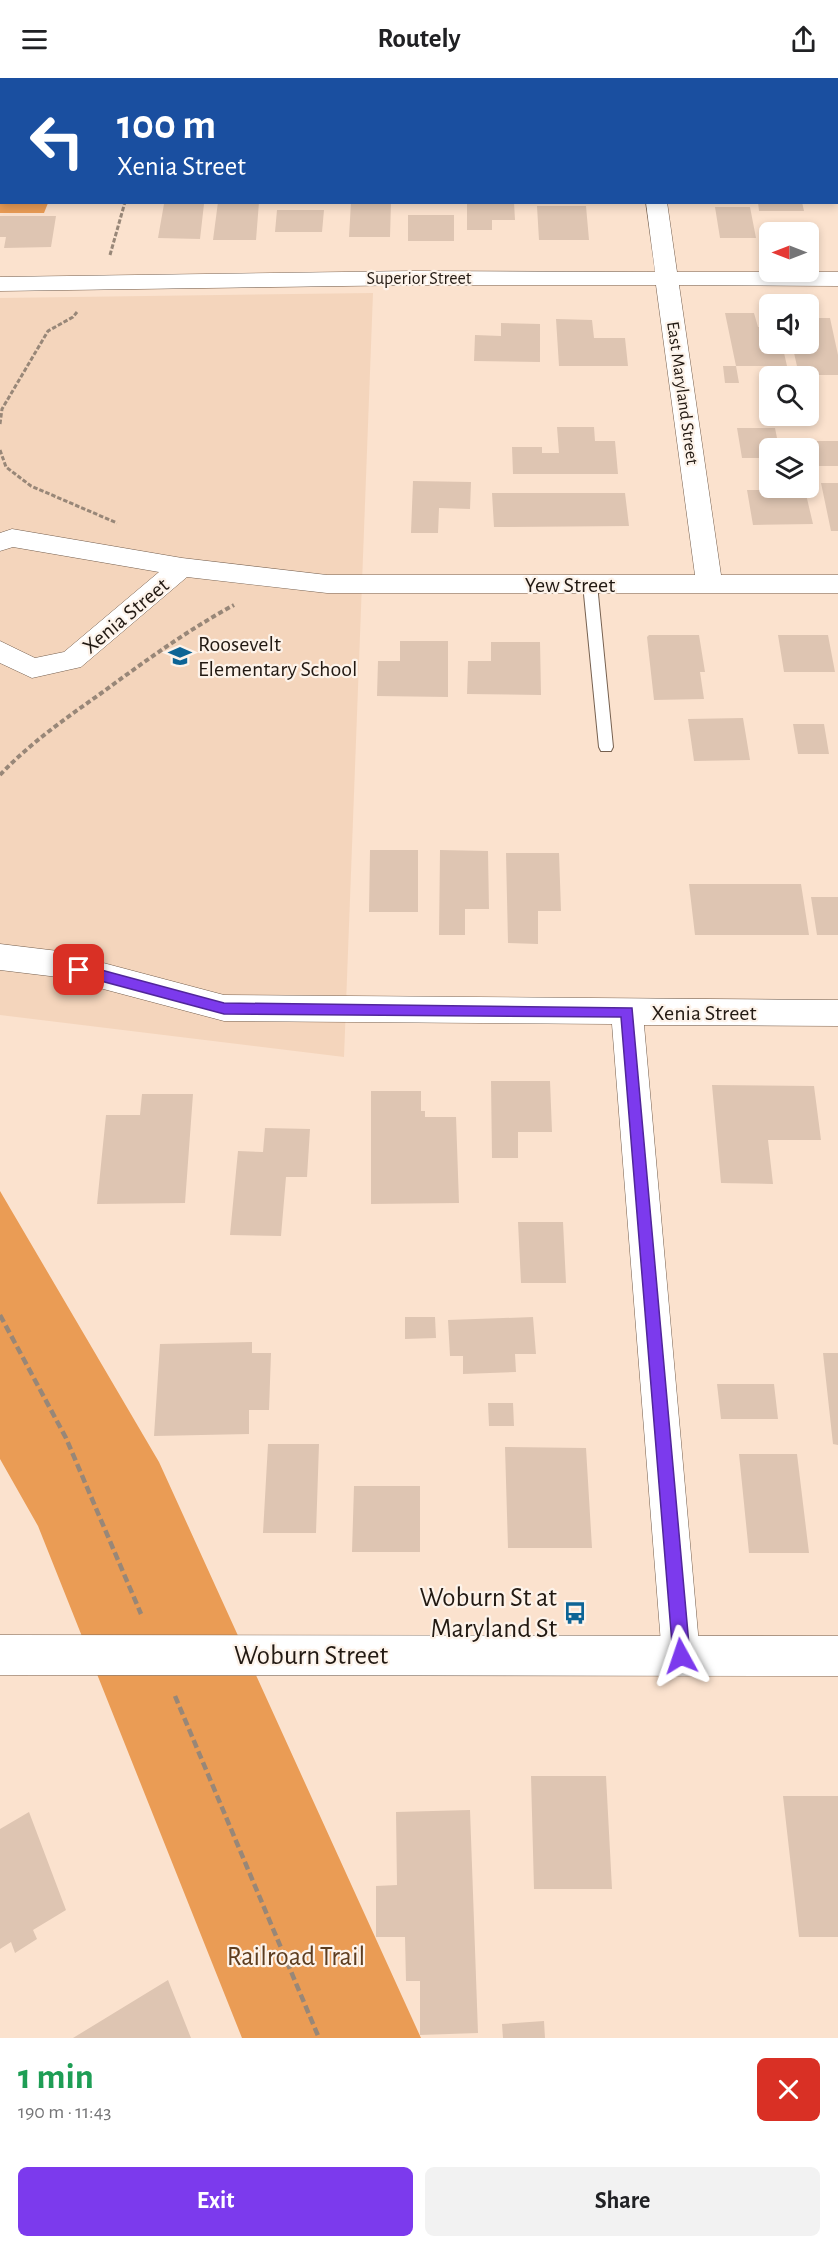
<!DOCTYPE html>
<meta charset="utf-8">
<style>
:root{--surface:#fff;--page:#f2f2f2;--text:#202124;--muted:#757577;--accent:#7c3aed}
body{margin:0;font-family:"Alegreya Sans",sans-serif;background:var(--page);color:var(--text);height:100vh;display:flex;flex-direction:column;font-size:22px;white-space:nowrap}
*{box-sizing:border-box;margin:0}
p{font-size:20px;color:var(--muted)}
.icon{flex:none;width:33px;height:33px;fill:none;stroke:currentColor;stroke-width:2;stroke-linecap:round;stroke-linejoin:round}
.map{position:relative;height:1960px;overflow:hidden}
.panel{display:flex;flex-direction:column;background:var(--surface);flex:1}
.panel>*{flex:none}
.guide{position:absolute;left:0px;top:0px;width:838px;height:126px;box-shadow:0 3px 9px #0003;background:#1a4fa0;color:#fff;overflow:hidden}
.needle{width:39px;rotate:270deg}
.controls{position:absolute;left:759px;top:144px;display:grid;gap:12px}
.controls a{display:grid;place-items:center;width:60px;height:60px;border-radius:9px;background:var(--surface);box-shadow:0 3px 9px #0003;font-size:30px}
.pin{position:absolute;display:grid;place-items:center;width:51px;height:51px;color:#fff;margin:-26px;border-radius:12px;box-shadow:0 3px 9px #0006}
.me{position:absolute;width:66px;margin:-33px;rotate:355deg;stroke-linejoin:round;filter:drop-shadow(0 0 4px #0008)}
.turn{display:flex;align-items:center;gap:21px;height:126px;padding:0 18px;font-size:27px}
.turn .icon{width:78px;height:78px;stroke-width:2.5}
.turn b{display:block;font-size:42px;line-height:51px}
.round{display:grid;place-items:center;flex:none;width:63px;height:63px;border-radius:9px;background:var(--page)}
.headline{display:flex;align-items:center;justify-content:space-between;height:102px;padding:0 18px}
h1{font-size:36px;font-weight:600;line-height:45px;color:#1e9e55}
.button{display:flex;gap:12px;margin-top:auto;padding:12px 18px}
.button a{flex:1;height:69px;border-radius:9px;background:var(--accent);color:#fff;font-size:24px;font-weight:600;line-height:69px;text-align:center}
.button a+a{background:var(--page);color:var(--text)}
header{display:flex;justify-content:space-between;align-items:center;height:78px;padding:0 18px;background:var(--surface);font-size:27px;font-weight:600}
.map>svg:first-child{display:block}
.built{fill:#f4d5bc}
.forest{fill:#ea9c55}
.building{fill:#dec5b2}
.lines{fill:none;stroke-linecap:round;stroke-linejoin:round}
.lane-casing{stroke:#755f4e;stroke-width:2}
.street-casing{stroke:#755f4e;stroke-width:1}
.secondary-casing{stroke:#755f4e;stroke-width:1}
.path-far2{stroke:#988778;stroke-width:3;stroke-dasharray:4.5 2;stroke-linecap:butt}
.path-far1{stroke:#988778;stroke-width:4;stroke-dasharray:5 3;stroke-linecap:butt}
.path{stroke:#988778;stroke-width:4.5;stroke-dasharray:8 4;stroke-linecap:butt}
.lane{fill:#fff;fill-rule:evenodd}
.street{fill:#fff;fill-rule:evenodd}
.secondary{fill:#fff;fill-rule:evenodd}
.route{fill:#7c3aed;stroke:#51269a;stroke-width:1.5}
.labels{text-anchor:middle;stroke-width:4.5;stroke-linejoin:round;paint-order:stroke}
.far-street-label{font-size:18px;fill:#221912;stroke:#fdf3ea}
.street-label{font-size:22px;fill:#221912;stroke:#fdf3ea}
.poi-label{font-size:22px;fill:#221912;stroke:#fdf3ea;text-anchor:start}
.near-poi-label{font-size:27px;fill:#221912;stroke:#fdf3ea;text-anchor:end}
.near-street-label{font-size:27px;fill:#221912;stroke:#fdf3ea}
.near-park-label{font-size:27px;fill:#5d3d1f;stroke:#fdf3ea}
</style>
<header><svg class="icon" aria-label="menu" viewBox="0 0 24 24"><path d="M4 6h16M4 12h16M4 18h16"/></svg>Routely<svg class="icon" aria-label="share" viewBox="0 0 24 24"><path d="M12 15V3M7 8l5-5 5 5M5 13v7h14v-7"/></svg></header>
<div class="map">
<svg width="838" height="1960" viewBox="0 0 838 1960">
<rect width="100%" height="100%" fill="#fbe2ce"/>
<path class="built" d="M373 215 344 979 0 937V220Z"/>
<path class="forest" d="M0 34 2 124 48 125 44 135H0Z
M0 1113 159 1384 421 1960H242L38 1448 0 1381Z"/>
<path class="building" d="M218 124H259L256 162H213Z
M351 124H391L390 159H349Z
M467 124H514L515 142H492V152H467Z
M758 124H802L804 133H759Z
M164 126H204L200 161 158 160Z
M537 128H586L589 162H539Z
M715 129H750L756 160H720Z
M277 132H324L322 154H275Z
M408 137H454V163H408Z
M0 138H56L51 169 4 170 6 159H0Z
M725 235H754L758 249H770V266H782L787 288H736L739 305H725L723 288H736Z
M808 240H830L838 277V297H799L792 266H808Z
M556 241 592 242 594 260H625L628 288H559Z
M501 245 540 246V284L474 283 475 257 501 258Z
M557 349H594L595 363H615L618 396H513L512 369H542V375H559Z
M737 350H775L779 370H770V380H742Z
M807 363H838V388H811Z
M413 403 471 404 470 431 439 430 438 455H411Z
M821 405H838V453H831Z
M747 412H805L813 446 753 447Z
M492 415H625L629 448 494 449Z
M649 557H699L705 594H700L704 621 654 622 647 559Z
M778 557H828L835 594H784Z
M400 563H448V619L377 618 378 583H400Z
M491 564H540L541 617 467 616 468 583H491Z
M743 640 750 682 694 683 688 641Z
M793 646H824L829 676H798Z
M370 772H418V834H369Z
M440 772 488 773 489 831H465V857H439Z
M506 775H559L561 833H538V866L508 865Z
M689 806H801L809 857H695Z
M811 819H838V857H817Z
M491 1003H550L552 1054H518V1080H492Z
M712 1007 814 1008 821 1062H768L773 1106 721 1105Z
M371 1013H421V1033H425V1039H456L459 1125 371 1126Z
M142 1016H193L185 1125 97 1126 106 1037H140Z
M265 1050 310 1051 307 1099H286L281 1158 230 1157 238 1073 263 1074Z
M518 1144H563L566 1205H521Z
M405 1239H435L436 1260 405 1261Z
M533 1239 536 1276H515L516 1294 463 1296V1278H450L448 1242Z
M252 1264V1275H271L269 1332H249V1356L154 1358 160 1266Z
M823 1275H838V1367L833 1366Z
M717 1306H774L778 1341H721Z
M488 1325H513L514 1348H489Z
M268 1366H319L316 1455H263Z
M505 1369 586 1370 592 1470H508Z
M739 1376H797L809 1475H749Z
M354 1408H420V1474H352Z
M531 1698H606L612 1811H534Z
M783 1718H838V1859H799Z
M470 1732 478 1955 420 1957V1903H406L405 1859H376V1808L397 1807 396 1734Z
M29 1734 66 1832 33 1852 37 1861 15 1875 11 1864 0 1871V1751Z
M168 1902 191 1960H73Z
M544 1943 545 1960H503L502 1946Z"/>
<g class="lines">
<g class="lane-casing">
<path id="lane" d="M590 501 597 506 613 669 611 673H601L599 669 583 506Z"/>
</g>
<g class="street-casing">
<path id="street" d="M630 0H650V2H630Z
M646 124H667L677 194H838V208L679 207 721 497H838V515H327L187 499 81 589 32 600 0 585V563L35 580 64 574 159 494 13 469 0 473V455L12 451 182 480 327 497H695L656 207H415L0 213V199L415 193 655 194Z
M0 866 58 873 224 917 838 922V948L644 947 700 1578 695 1592 681 1597 667 1592 662 1578 612 946 224 943 58 899 0 892Z"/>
</g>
<g class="secondary-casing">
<path id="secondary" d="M0 1557 838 1558V1598L0 1597Z"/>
</g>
<path class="path-far2" d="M110 177 125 124
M0 346 2 331 48 253 73 239 77 234
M0 372 6 389 31 408 117 445"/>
<path class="path-far1" d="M0 697C30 665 65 641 100 616 144 584 186 553 234 527"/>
<path class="path" d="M0 1237 66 1360 141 1536
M175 1618 319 1960"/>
<use href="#lane" class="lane"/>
<use href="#street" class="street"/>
<use href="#secondary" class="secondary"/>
</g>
<path class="route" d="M79 886 224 925 632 930 690 1578 687 1584 681 1586 675 1584 673 1578 621 939 224 936 75 896 73 892 75 888Z"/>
<defs>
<g id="school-bare" transform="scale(1.8)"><path d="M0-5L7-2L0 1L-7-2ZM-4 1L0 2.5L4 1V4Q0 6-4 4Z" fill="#0d6495" stroke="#fdf3ea" stroke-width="2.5" paint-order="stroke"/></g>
<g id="bus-bare" transform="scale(1.8)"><path d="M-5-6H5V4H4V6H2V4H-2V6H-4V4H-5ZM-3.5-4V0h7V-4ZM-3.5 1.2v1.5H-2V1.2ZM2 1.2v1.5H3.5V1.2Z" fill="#0d6495" stroke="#fdf3ea" stroke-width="2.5" paint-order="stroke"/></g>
</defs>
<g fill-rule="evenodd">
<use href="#school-bare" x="180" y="578"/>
<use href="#bus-bare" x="575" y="1535"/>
</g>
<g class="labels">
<g class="far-street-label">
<text x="419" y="206">Superior Street</text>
<text transform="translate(683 315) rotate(82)" y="6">East Maryland Street</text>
</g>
<g class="street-label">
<text x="570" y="514">Yew Street</text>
<text transform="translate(125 537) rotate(-40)" y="8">Xenia Street</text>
<text x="704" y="942">Xenia Street</text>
</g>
<g class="poi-label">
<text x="198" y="573">Roosevelt<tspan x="198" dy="25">Elementary School</tspan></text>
</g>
<g class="near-poi-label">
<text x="557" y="1528">Woburn St at<tspan x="557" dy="31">Maryland St</tspan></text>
</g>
<g class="near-street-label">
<text x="311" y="1586">Woburn Street</text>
</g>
<g class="near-park-label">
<text x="296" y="1887">Railroad Trail</text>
</g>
</g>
</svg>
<div class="controls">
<a><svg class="needle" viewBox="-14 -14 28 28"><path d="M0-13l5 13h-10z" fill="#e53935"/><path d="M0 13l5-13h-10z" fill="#757577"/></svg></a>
<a><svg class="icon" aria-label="sound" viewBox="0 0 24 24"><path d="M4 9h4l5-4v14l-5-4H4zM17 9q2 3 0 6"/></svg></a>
<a><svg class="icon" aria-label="search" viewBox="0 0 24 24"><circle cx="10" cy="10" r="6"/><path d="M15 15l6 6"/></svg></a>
<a><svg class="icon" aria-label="layers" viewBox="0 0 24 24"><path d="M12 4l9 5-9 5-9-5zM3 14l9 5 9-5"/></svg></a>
</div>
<div class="pin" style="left:79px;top:892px;background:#d93025"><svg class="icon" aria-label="arrive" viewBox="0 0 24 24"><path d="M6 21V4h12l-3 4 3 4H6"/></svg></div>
<svg class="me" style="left:681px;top:1578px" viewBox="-20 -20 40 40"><path d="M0-17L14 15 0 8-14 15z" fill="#7c3aed" stroke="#fff" stroke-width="4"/></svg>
<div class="guide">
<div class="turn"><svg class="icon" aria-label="left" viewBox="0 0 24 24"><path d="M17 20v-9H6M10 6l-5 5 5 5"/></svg><div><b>100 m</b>Xenia Street</div></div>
</div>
</div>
<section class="panel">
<div class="headline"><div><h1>1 min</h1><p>190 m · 11:43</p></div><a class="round" style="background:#d93025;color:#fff"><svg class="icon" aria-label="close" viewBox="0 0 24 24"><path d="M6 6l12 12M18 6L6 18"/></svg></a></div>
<div class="button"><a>Exit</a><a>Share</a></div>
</section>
